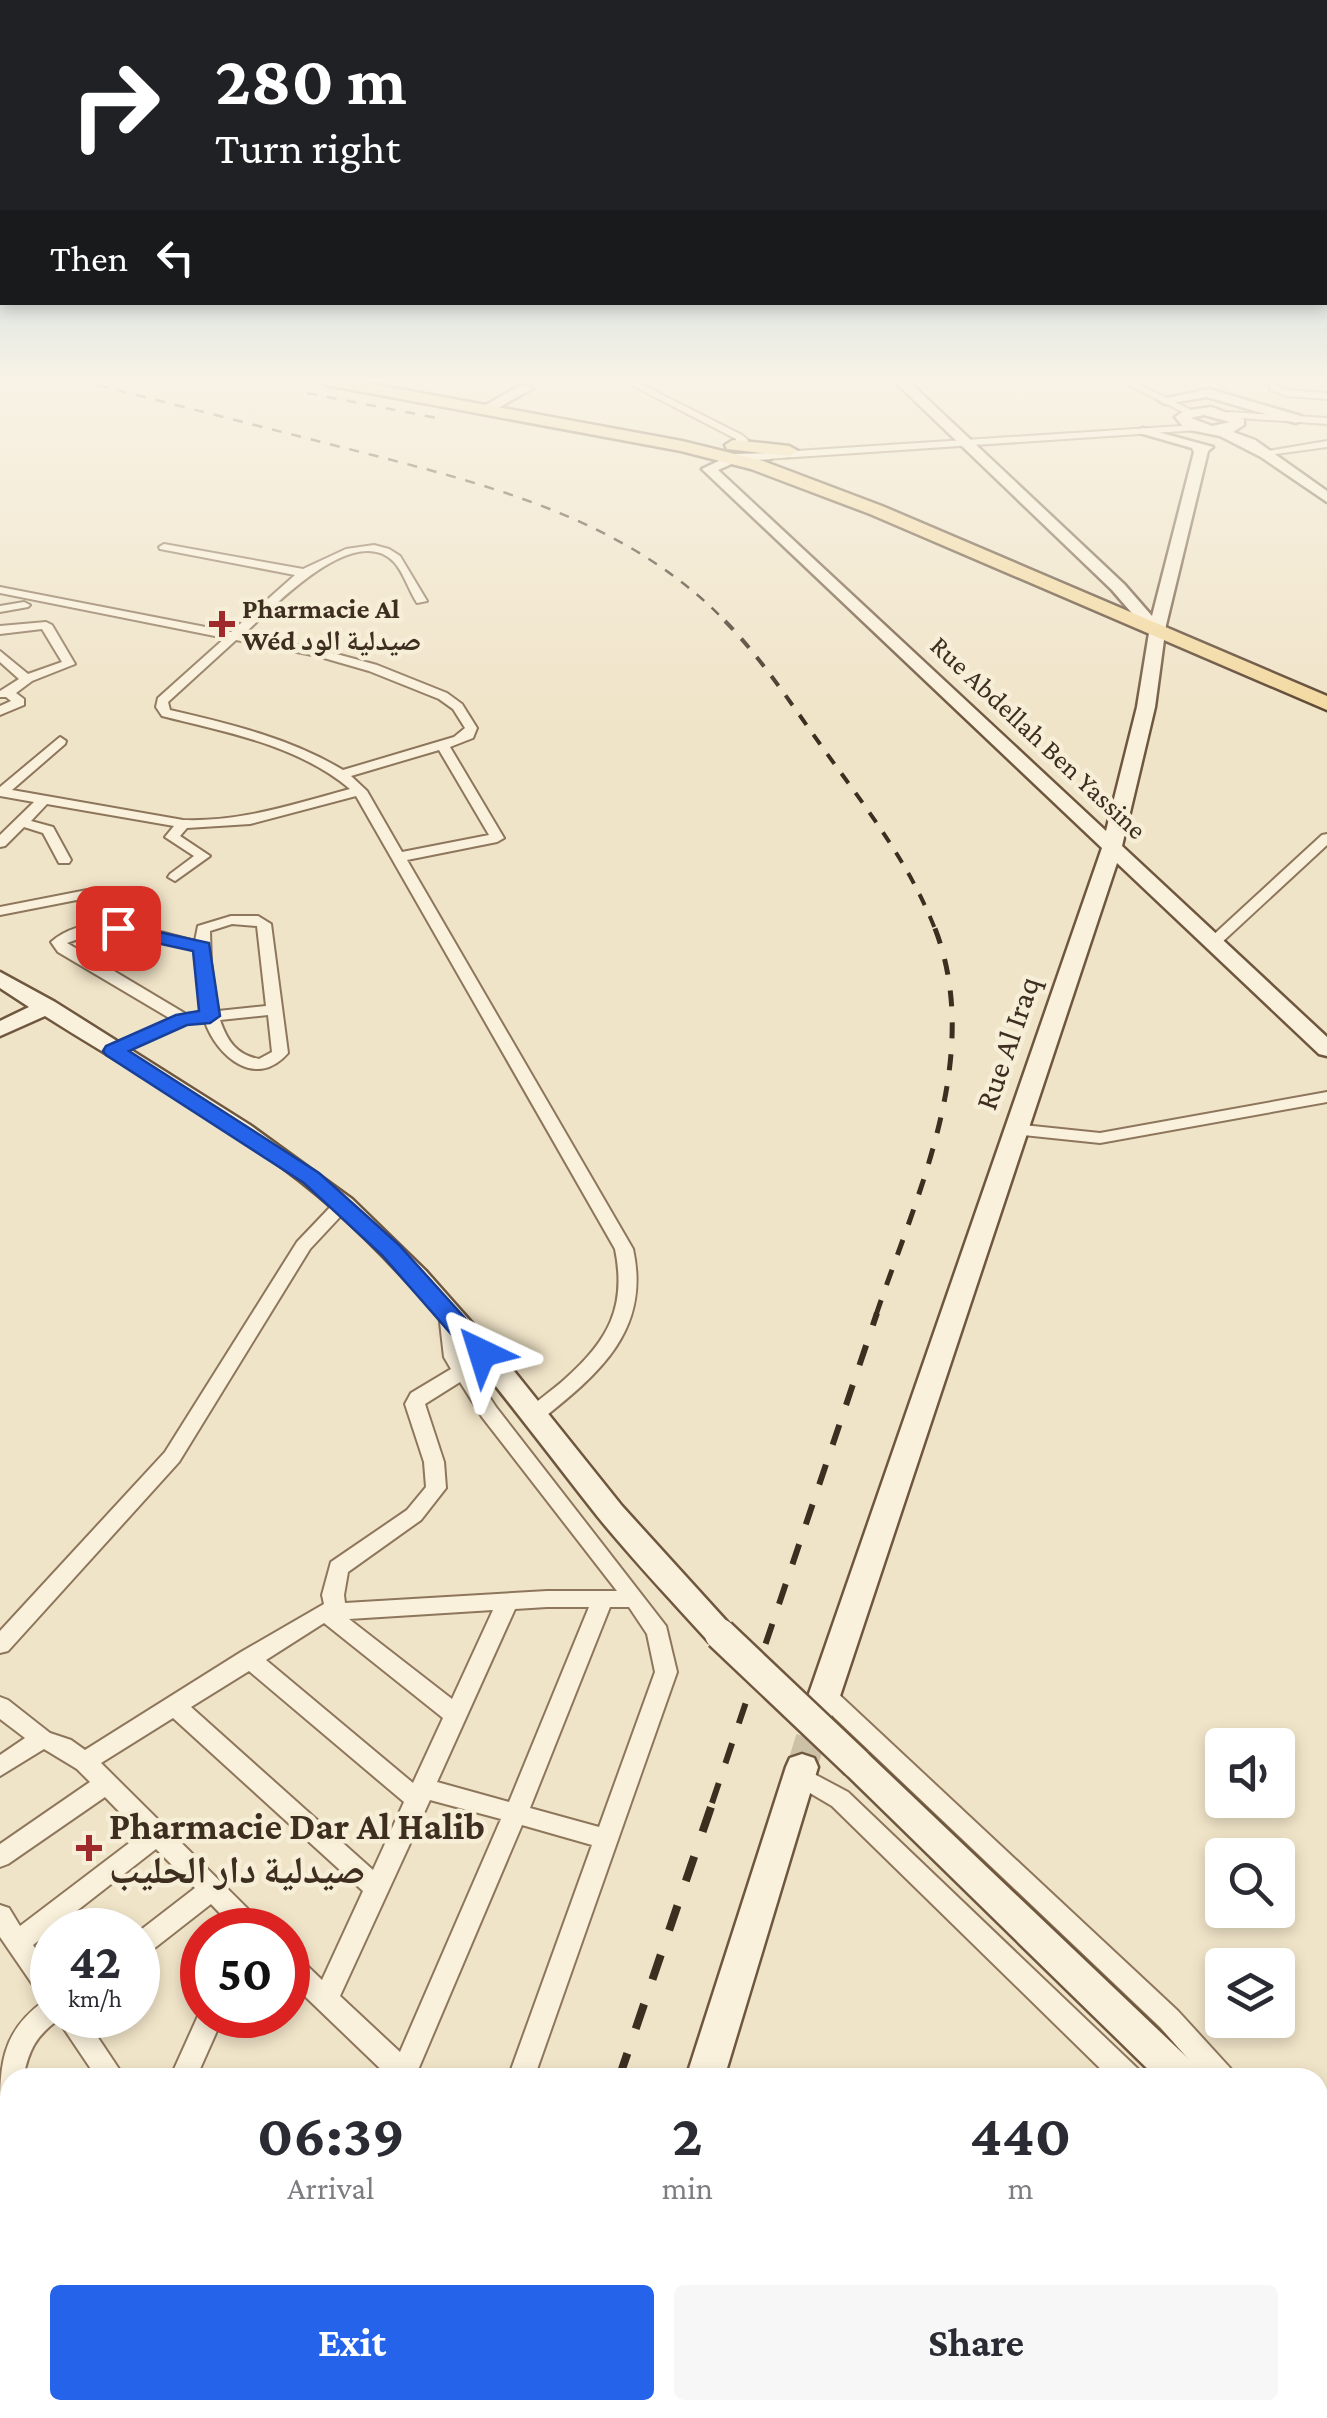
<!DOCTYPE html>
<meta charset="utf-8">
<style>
:root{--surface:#fff;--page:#f7f7f7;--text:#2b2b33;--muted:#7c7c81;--accent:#2563eb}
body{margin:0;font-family:"Crimson Pro","Noto Naskh Arabic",serif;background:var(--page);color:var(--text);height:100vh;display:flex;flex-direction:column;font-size:38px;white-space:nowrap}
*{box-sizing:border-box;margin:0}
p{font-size:32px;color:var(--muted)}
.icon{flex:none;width:55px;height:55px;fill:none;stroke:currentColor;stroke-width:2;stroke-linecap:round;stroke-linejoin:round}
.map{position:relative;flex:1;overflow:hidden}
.sheet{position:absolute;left:0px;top:2068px;width:1328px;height:352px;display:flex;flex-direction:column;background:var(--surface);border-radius:30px 30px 0 0;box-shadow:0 5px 15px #0003}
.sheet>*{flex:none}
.guide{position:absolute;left:0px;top:0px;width:1328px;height:305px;box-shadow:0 5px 15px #0003;background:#202124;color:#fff;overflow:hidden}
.tools{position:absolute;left:1205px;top:1728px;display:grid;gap:20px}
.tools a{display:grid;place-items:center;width:90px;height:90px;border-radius:10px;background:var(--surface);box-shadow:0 5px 15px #0003;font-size:50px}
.speed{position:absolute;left:30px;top:1908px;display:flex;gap:20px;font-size:50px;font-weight:700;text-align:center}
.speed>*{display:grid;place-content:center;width:130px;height:130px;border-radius:50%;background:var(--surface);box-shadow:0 5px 15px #0003;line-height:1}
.speed small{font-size:25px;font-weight:400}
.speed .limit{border:15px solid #d22;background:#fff;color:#111}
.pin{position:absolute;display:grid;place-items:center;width:85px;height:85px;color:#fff;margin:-42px;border-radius:20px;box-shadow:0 5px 15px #0006}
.me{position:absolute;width:110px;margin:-55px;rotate:319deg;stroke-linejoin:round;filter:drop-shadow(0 0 8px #0008)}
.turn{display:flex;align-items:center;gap:35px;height:210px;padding:0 50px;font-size:45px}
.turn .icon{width:130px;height:130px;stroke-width:2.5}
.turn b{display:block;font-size:70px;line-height:85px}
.then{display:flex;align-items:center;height:95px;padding:0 50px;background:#0003;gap:20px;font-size:38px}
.eta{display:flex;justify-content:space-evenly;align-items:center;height:170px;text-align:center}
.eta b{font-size:60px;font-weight:700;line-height:70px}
.action{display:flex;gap:20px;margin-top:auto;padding:20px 50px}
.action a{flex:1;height:115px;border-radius:10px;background:var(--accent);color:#fff;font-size:40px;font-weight:700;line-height:115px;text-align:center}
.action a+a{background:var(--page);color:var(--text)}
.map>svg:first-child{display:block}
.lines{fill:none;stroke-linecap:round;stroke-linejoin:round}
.secondary-tunnel{stroke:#ccc0a6;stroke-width:30;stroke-dasharray:30 15;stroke-linecap:butt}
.street-casing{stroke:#8d765c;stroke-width:4}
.secondary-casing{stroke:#6f573f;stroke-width:5}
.primary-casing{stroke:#5b4430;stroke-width:5}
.street{fill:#faf1dc;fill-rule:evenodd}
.secondary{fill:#faf1dc;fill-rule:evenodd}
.primary{fill:#f3d9a0;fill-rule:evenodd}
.rail-far4{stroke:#3d2e20;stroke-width:2.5;stroke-dasharray:10 10;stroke-linecap:butt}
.rail-far3{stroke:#3d2e20;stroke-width:4;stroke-dasharray:12 12;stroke-linecap:butt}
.rail-far2{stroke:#3d2e20;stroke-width:5;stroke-dasharray:16 16;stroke-linecap:butt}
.rail-far1{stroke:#3d2e20;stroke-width:6;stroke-dasharray:21 21;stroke-linecap:butt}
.rail{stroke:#3d2e20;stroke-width:8;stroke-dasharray:26 26;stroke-linecap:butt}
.secondary-bridge-casing{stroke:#6f573f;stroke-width:35;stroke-linecap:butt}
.secondary-bridge{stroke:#faf1dc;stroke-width:30}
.route{fill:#2563eb;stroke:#184099;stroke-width:2.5}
.poi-dot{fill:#9e2a2b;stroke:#f7eed8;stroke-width:4}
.labels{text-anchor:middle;stroke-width:9;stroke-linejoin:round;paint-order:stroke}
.far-poi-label{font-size:28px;font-weight:bold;fill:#3d2e20;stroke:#f7eed8;text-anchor:start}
.far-street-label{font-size:28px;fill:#3d2e20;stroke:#f7eed8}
.street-label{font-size:32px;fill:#3d2e20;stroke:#f7eed8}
.near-poi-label{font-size:38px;font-weight:bold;fill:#3d2e20;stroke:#f7eed8;text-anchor:start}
</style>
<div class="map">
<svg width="1327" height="2418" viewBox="0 0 1327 2418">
<rect width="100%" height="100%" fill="#f0e4c8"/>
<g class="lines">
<path class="secondary-tunnel" d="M802 1767 820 1708"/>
<g class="street-casing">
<path id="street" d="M622 380H633L742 435 748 440 745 446 737 448 736 439Z
M1118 380H1130L1197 413 1189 415Z
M1270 380H1279L1278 386 1288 390 1327 393V399L1286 396 1270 389Z
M1229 412 1327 418V424L1226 417V413Z
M1196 425 1201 428 1199 430 766 459 761 456 766 453Z
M1327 441V447L1261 456 1256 453Z
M164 544 303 569 346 549 374 545 389 549 400 556 427 601 417 603C409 591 404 573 394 562 354 520 271 609 243 635L318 649 377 665 447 693 462 704 477 728 473 738 450 747 504 838 497 842 407 860 633 1249C651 1330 599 1374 541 1420H527L524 1415C535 1401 552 1391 565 1379 608 1341 627 1307 615 1249L356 796 250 824 187 828 180 836 210 856 175 881 168 877 170 874 194 856 165 837 174 826 47 804 31 821 53 827 71 860 69 863H59L43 833 24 827 5 846 0 847V835L34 802 0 796V787L60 737 66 741 65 744 12 790 183 820C242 822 294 804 350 789 298 745 226 732 162 716L156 707 158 698 225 638 0 593V587L231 632 295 575 160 549 159 547ZM236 640 317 656 369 671 439 699 453 709 465 728 454 737 343 770C290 738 230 724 170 710L168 702ZM439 750 489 835 402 852 367 791 351 776Z
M24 602 30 605 28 607 0 612V606Z
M46 622 52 625 75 664 32 681 16 693 24 699V705L0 715V706L11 701 6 697H0V691L19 679 0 662V651L28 674 62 662 42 629 0 634V626Z
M1327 834V845L1220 944H1210V938L1322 835Z
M87 890 94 894 92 897 0 915V907Z
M258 916 271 924 288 1053C256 1090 217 1056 205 1022L186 1023 119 1054H107L105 1051 107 1048 171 1019 58 952 51 942C90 908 151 930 195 941L198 926 231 916ZM232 924 257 926 266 1006 218 1011 211 964 210 931ZM110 933 148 938 195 950 203 1012 186 1014 67 943 92 934ZM268 1015 272 1052 259 1059C237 1055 227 1041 220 1020Z
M1327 1092V1102L1100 1143 1014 1134 1006 1129 1014 1124 1100 1133Z
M343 1199 352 1204 310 1249 179 1462 8 1651 0 1653V1631L165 1452 297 1242 337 1200Z
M448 1307 457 1313 462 1357 478 1358 481 1363 473 1372 496 1407 666 1626 677 1672 534 2078H508L592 1845 522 1825 418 2070 422 2078H390L288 1980V1953L297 1956 322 1980 363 1891 173 1718 101 1763 261 1922 264 1930H236L211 1904 147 1954 138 1957V1932L195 1888 156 1849 33 1945 52 1973V2015H83L125 2078H97L58 2020C35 2037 29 2050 23 2078H10V2113L0 2118C0 2066 0 2033 44 2001L0 1937V1905L9 1908 20 1926 141 1834 105 1797 8 1864 0 1867V1844L90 1782 77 1769 44 1749 0 1776V1755L25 1738 0 1719V1697L8 1700 50 1733 71 1740 85 1750 241 1652 324 1604 322 1595 331 1562 407 1510 426 1487 424 1462 405 1404 411 1393 451 1369 444 1357 439 1313ZM460 1382 482 1417 617 1591H547L345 1603 344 1595 348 1572 421 1520 446 1488 444 1462 425 1404ZM547 1607H589L509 1802 437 1782 515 1609ZM610 1607H629L647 1634 655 1672 599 1827 530 1808ZM493 1610 452 1699 349 1619ZM324 1623 443 1718 413 1783 266 1660ZM249 1671 404 1802 373 1870 191 1707ZM430 1800 501 1819 400 2052 340 1996Z
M824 1685 832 1688 1178 2011 1231 2069 1235 2078H1205L1160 2027 816 1700 813 1694 816 1688Z
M801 1767 848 1792 1138 2069 1142 2078H1110L832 1806 793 1783 789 1776 793 1769Z
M202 2007V2015H224L196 2078H170Z
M1324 2257 1327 2258V2372L1318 2376V2260Z
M10 2397V2410H30L26 2418H0V2409L5 2400Z
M1318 2397 1323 2400 1327 2418H1298V2410H1318Z
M240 2410H270L266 2418H236Z
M380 2410H410L407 2418H377Z"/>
</g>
<g class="secondary-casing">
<path id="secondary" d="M893 380H907L1124 584 1152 616 1194 452 1192 448 1136 432 1143 428 1213 447 1208 451 1166 625 1155 707 1122 846 1327 1037V1056L1319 1054 1117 863 836 1708 831 1717 820 1721 809 1717 804 1708 1102 848 702 469 733 454 771 453V459L736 462 718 470 1106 831 1137 707 1149 633 1112 590Z
M521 385 533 388 491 412 479 409Z
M1209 389 1301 416 1303 419 1296 423 1207 397 1165 404 1158 400Z
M1211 407 1244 419V425L1233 432 1255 440 1327 491V502L1261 457 1220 436 1185 429 1175 417 1184 411ZM1204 415 1230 422 1212 426 1191 418Z
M0 972 55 1002 250 1125 352 1199 426 1271 510 1366 622 1506 731 1626 736 1634 731 1642 720 1646 709 1642C672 1601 633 1560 598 1517 515 1412 436 1301 336 1211 251 1135 141 1077 45 1016L0 1036V1021L29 1007 0 988Z
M856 1750 868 1754 1196 2066 1201 2078H1157L844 1772 840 1763 844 1754Z
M802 1754 814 1758 818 1767 724 2078H686L786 1767 790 1758Z
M1318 2187 1327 2191V2234L1318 2230Z
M581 2410H623L620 2418H578Z"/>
</g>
<g class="primary-casing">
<path id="primary" d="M318 380H350L682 441 763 461 882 506 1327 696V710L870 514 751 469 681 451 326 385Z
M733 440 789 446 798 451 789 456 727 449 725 445Z"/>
</g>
<use href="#street" class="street"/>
<use href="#secondary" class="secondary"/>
<use href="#primary" class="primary"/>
<path class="rail-far4" d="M78 380C164 402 251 424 337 446 477 482 624 515 727 623
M307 393 437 418"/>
<path class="rail-far3" d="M725 621C761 658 790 702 820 744 863 804 908 860 935 929"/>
<path class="rail-far2" d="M876 1315C917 1194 985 1054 934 926"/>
<path class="rail-far1" d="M712 1803 877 1313"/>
<path class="rail" d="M619 2078 713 1801
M504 2418 507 2410"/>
<g class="secondary-bridge-casing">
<path id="secondary-bridge" d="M720 1634 856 1763"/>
</g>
<use href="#secondary-bridge" class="secondary-bridge"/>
</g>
<linearGradient id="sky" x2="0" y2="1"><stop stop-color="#8fbad6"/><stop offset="0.53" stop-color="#f8f3e6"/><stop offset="1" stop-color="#f8f3e6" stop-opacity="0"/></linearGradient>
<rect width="1327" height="718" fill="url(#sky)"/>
<path class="route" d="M118 923 209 943 220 1016 210 1023 187 1025 129 1051 319 1173 399 1245 491 1347 494 1353 491 1359H473L382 1255 304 1183 106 1055 103 1051 106 1046 176 1015 199 1011 193 951 111 933V924Z"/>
<g class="poi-dot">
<path d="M217 609h10v10h10v10h-10v10h-10v-10h-10v-10h10z"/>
<path d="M84 1833h10v10h10v10h-10v10h-10v-10h-10v-10h10z"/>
</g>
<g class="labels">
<g class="far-poi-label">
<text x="242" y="618">Pharmacie Al<tspan x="242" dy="32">Wéd صيدلية الود</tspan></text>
</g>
<g class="far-street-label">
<text transform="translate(1039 737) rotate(43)" y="10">Rue Abdellah Ben Yassine</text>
</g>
<g class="street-label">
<text transform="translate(1007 1043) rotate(-71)" y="11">Rue Al Iraq</text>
</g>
<g class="near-poi-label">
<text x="109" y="1839">Pharmacie Dar Al Halib<tspan x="109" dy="44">صيدلية دار الحليب</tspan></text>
</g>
</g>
</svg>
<div class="tools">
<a><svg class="icon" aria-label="sound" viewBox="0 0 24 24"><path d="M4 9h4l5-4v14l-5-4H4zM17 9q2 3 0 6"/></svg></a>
<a><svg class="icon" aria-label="search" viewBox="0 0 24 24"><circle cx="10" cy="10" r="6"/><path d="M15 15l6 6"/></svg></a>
<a><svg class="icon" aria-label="layers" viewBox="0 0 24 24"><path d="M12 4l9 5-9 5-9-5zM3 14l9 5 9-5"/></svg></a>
</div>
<div class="speed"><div>42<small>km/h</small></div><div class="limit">50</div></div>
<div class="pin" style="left:118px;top:928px;background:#d93025"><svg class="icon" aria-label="arrive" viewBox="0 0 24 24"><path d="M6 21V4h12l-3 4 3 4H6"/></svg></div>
<svg class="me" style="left:482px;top:1353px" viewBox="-20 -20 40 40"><path d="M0-17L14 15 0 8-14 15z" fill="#2563eb" stroke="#fff" stroke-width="4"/></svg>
<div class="guide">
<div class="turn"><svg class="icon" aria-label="right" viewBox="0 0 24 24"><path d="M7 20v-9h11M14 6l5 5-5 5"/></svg><div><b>280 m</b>Turn right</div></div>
<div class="then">Then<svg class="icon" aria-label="left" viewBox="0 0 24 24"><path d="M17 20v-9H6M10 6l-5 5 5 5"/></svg></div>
</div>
<section class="sheet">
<div class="eta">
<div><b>06:39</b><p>Arrival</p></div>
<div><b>2</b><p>min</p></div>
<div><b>440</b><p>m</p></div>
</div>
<div class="action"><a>Exit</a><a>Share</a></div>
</section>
</div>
